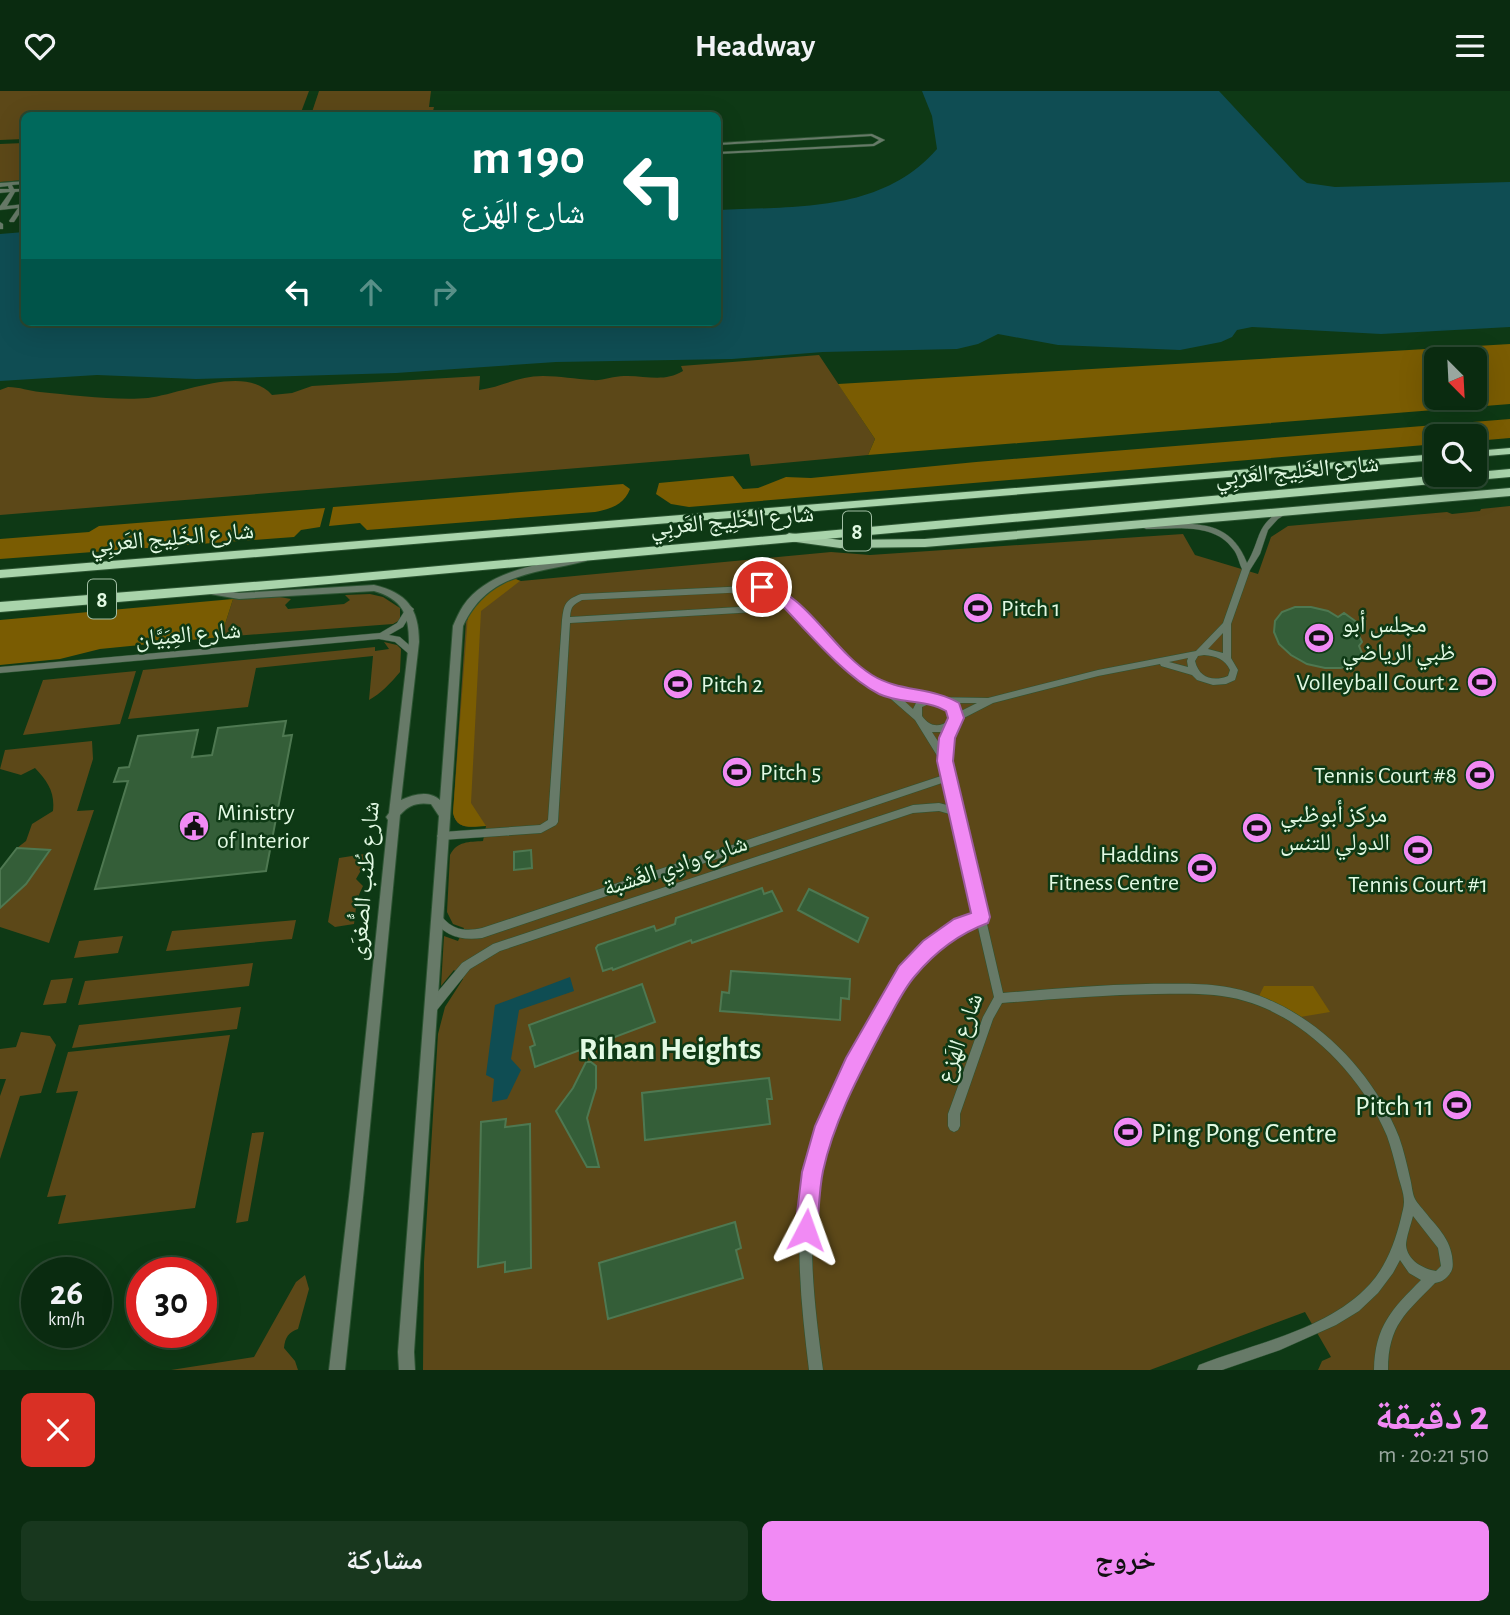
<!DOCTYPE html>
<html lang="ar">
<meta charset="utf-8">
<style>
:root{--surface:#0a2b10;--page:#18371e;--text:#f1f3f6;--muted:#99a79f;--line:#2a4730;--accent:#f18af4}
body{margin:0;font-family:"Alegreya Sans","Noto Naskh Arabic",sans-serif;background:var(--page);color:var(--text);direction:rtl;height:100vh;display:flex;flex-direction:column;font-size:26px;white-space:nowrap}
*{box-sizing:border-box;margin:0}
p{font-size:23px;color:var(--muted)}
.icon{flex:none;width:38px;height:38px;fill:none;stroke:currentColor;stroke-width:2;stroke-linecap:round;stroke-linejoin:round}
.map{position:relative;height:1279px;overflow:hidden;direction:ltr}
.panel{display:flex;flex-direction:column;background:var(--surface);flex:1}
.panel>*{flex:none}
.banner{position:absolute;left:21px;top:21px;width:700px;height:214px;border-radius:10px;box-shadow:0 7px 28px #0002,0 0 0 2px var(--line);direction:rtl;background:#00695c;color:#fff;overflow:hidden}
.needle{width:46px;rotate:156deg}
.controls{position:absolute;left:1424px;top:256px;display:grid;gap:14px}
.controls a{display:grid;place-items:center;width:63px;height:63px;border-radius:10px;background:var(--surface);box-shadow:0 7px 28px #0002,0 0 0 2px var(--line);font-size:35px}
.speed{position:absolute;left:21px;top:1166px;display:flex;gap:14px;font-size:35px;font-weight:700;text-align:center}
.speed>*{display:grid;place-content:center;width:91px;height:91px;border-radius:50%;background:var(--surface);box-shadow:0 7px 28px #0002,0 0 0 2px var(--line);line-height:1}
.speed small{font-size:18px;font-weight:400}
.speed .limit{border:10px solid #d22;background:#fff;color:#111}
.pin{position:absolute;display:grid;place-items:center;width:60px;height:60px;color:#fff;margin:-30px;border:4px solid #fff;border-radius:50%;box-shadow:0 2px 7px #0007}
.me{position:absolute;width:77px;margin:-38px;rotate:4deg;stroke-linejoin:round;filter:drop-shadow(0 0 5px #0008)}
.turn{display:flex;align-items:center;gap:24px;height:147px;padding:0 21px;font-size:32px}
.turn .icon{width:91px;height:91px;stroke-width:2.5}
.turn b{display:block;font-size:49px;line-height:60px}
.lanes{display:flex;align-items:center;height:66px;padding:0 21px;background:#0003;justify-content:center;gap:35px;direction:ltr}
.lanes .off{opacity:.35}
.round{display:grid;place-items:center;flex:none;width:74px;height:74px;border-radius:10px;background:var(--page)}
.headline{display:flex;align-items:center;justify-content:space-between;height:119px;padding:0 21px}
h1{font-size:42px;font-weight:700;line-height:52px;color:var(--accent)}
.primary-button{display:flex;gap:14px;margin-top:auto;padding:14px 21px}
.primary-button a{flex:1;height:80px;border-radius:10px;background:var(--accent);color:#111;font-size:28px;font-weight:700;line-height:80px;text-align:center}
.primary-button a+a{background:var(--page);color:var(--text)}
header{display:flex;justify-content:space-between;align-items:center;height:91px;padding:0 21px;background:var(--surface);font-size:32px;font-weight:700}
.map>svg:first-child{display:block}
.green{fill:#5c4818}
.forest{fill:#7a5c02;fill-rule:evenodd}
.water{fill:#0f4d53}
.building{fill:#345e38;stroke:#4e7851;stroke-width:2}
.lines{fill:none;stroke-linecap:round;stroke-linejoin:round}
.minor-casing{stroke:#2c5432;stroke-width:1}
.tertiary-casing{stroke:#2c5432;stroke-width:2}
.primary-casing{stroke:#2c5432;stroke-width:2}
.trunk-casing{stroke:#2c5432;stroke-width:2}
.minor{fill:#677a68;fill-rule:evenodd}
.tertiary{fill:#677a68;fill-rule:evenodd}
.primary{fill:#9ec5a0;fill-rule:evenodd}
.trunk{fill:#a9d4ab;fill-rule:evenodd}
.route{fill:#f18af4;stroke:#9d5a9f;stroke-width:2}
.labels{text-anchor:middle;stroke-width:5;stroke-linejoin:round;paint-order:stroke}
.shield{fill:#0e3915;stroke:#a2bfa5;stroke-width:2}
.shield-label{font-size:23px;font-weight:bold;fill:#e2f9e3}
.street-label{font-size:24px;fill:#e2f9e3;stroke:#0e3915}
.poi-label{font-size:24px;fill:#e2f9e3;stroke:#0e3915;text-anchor:start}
.near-poi-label{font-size:28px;fill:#e2f9e3;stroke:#0e3915;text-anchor:end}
.near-neighbourhood-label{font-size:32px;font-weight:bold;fill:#e2f9e3;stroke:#0e3915}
</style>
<header><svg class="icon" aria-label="menu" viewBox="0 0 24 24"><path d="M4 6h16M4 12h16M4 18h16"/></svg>Headway<svg class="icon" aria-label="heart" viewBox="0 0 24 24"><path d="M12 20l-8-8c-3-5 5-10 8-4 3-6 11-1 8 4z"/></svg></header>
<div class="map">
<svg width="1510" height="1279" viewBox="0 0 1510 1279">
<rect width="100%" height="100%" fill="#0e3915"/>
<path class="green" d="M0 0H309L300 24H24V48L0 49Z
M319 0H431L429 16H434L432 24H311Z
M24 52V89L0 91V53Z
M819 264 875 348 868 364 751 375 749 363 0 424V299L8 296C20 296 29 300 40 301 71 304 118 310 148 307 182 303 245 273 272 304L292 302 312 295 480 285 479 299C502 296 518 285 543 285 560 285 575 288 592 289 603 290 613 285 624 285 645 284 663 292 683 280L681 275Z
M1510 415V1279H1318L1322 1270 1331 1266 1305 1221 1150 1279H423L424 1171 438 943 445 916 463 888 454 879 441 895 444 845 458 850 464 837 453 833 447 821 450 764C457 750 469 751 483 750L486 735C471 735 457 740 453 722L466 530 513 487 521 490 831 461 870 464 1183 443 1195 464 1258 483 1271 446 1288 435 1447 421 1452 423 1480 420 1481 418Z
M370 503 383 506 400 517V529L393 533 221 546 233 508 274 505 291 508 285 514 288 518 344 513 350 509 345 504Z
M384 551 397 554 401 558 400 581C391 592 380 603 369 609L373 565 256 577 248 616 128 628 143 579 375 556V560L389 558Z
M136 580 120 633 23 644 43 589Z
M92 650 93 668 77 720 94 719 49 852 0 836V817L26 793 50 760 17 757 26 750 32 733 53 720C55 701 48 691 35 677L21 684 0 678 5 659Z
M371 762 356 788 363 795 357 808 354 833 335 836 328 831 339 767Z
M296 829 292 848 166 860 172 840Z
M123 845 118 862 74 867 79 850Z
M253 872 249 895 78 914 85 890Z
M73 887 66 912 43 914 51 889Z
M241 916 237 938 72 957 79 934Z
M21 941 50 945 56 954 41 1002 20 1005 0 1068V1005L6 988H0V958L16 956Z
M230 944 195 1117 58 1133 66 1104 47 1106 78 1000 56 1002 68 961Z
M264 1041 248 1130 236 1132 252 1042Z
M305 1184 309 1198 298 1238C289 1241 285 1246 284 1257L295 1270 298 1279H171L254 1266 296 1191Z"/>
<path class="forest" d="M1510 253V313L868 364 875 348 838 293ZM1437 268H1475V306H1437Z
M1510 328V347L1475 350V345H1437V353L689 416 671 413 656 403 659 392 733 385 743 398 758 397 786 386 811 387 976 371Z
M623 393 630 398C624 414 610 418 595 421L367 439 360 432 329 435 333 416Z
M325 417 320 436 301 439 294 446 0 468V448L89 441 99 435Z
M513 487 520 490 481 520 471 712 486 735C471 736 457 739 453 722L468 524 484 501Z
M233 508 221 546 100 558 60 568 0 574V529Z
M1264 895H1313L1330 921 1300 926 1259 905Z"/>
<path class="water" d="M922 0H1219L1300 87 1307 92 1335 96 1510 91V236L1381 243 1252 236 1237 239 1232 246 1221 251 1180 259 1058 254 998 243 978 253 957 258 823 261 732 268 556 271 396 282 196 288 97 284 0 290V143L24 141V231H718V119C796 115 881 122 937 58L932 25Z
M570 886 574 900 519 919 511 968 521 979 507 1008 492 1011 494 988 486 984 495 914Z"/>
<path class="building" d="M1295 516H1311L1328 520 1338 526 1344 522 1358 532 1354 534 1362 551 1359 555 1362 562 1354 572 1341 577H1325L1307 573 1291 564 1279 553 1274 541 1275 530 1282 521Z
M286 630 283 645 292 644 266 780 95 798 128 690 114 691 119 677 129 676 138 645 198 639 192 666 212 664 218 637Z
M17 757 50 759 26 793 0 817V779Z
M531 759 532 777 514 779V761Z
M762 797 764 803 772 800 782 820 692 852 691 849 613 879 612 877 603 880 596 857 598 854 654 835 656 840 675 833 676 827Z
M809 798 868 827 858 851 798 819Z
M731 880 850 888 849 908 841 907 840 929 720 920 722 901 729 902Z
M642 893 655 931 535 976 530 956 535 954 529 934Z
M586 971H591L596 975V997L587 1027 599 1076H587L556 1020 573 997Z
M769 987 772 1008H767L770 1033 645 1049 642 1002Z
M506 1028 505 1036 530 1033 531 1177 505 1181V1171L478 1176 481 1031Z
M735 1131 741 1157 736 1159 743 1187 608 1228 599 1172Z"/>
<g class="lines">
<g class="minor-casing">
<path id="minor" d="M872 43 885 49 874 55 718 63V61L873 53 879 49 871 45 718 54V52Z
M24 90V93L12 94 14 98H24V100L15 101 7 115 24 113V116L14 131H10L9 130 18 117 0 119V115L10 101 0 102V98H9L8 95 0 96V92Z
M0 131 3 133V138H0Z
M1282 419H1285L1289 421 1278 428 1268 439 1260 463 1250 479 1231 533V567L1238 579 1235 589 1226 593 1213 594 1197 589 1192 584 1161 575 1160 573 1098 585 993 612 958 630 956 634 949 669 1003 902C1051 898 1098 894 1146 893 1196 893 1230 890 1276 912 1331 938 1377 990 1399 1046 1404 1060 1407 1074 1410 1087 1412 1094 1412 1102 1415 1108 1417 1112 1422 1117 1425 1121 1436 1135 1449 1146 1452 1165 1453 1174 1454 1178 1448 1185 1444 1189 1441 1191 1435 1192 1406 1222 1388 1234 1388 1279H1374C1375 1235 1392 1218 1421 1189L1409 1182 1400 1169 1393 1182 1378 1202 1359 1220 1336 1234 1280 1259 1222 1279H1197L1199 1274C1255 1252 1328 1239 1370 1193 1387 1174 1395 1151 1401 1127 1402 1122 1404 1116 1404 1111 1404 1101 1399 1090 1397 1080 1394 1068 1391 1056 1387 1045 1363 987 1306 927 1245 910 1215 901 1186 903 1155 903 1104 904 1053 908 1002 912L993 928 960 1023V1035L958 1039 954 1041 950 1039 948 1035V1023L983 926 994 906 977 832C929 848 903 893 880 934 860 972 839 1009 826 1051 803 1124 813 1204 823 1279H809C800 1204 791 1125 814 1052 828 1007 851 967 873 927 897 882 924 840 975 823L953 724 939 720 913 722 500 860 470 878 437 919 433 920 429 919 428 915 429 911 462 872 493 853 913 714 939 712 951 715 945 691 482 847C461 850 443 845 432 826L433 823 437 822C447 828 437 821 446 830 456 840 469 840 482 837L944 684 941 671 915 629 884 602 845 576 784 516 772 520 570 532 558 731 556 734 541 742 442 749 439 748 437 745 439 742 442 741 540 734 548 729 562 529C564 513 565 509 581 503L770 494 773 495 787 509 791 510V513L851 572 889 597 931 606 988 607 1098 579 1196 560 1223 532 1242 478C1239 472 1238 464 1233 458 1214 431 1175 438 1146 438L1142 436 1146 434C1187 433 1229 424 1247 472 1261 449 1255 434 1282 419ZM768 500 780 512 772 514 570 526C571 515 573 514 582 509ZM1223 542V562L1208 558ZM1204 564C1216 565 1225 568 1230 579L1228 585C1213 591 1199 587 1195 570L1198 565ZM1188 567 1187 570 1188 576 1169 571ZM899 605 921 610 916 612 913 618ZM934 611 944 614 951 621 950 629C939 637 930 636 922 625V616ZM953 612H977L959 621 958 618ZM932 641H946L943 658ZM1413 1125 1438 1157 1441 1175 1436 1180C1423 1178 1407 1169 1406 1154 1406 1147 1411 1133 1413 1125Z
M410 515 414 518 403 536 389 544 400 546 416 560 417 562 416 564H410L395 551 379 548 0 582V576L380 542 397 532 407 516Z"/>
</g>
<g class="tertiary-casing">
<path id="tertiary" d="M583 465 586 466 588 468 586 470C535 483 488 481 463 535L414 1261 415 1279H399L398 1261 439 725 431 713C417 711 409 714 400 724L364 1097 345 1279H329L350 1097 388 729 386 726 389 722 409 551C409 523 402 508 374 500L239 508 204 502 199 499 204 496 239 502 374 494C407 502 419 517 419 551L401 709C414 703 429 699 440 709L453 535C456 528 459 521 463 515 488 478 542 473 583 465Z"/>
</g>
<g class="primary-casing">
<path id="primary" d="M1510 397V405L925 456 840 457 789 450 783 446 789 442 840 449 925 448Z"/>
</g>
<g class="trunk-casing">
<path id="trunk" d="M1510 357V363L1475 366V360Z
M1437 363V369L0 487V479Z
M1510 378V386L329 493 0 521V511L329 485Z"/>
</g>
<use href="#minor" class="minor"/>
<use href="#tertiary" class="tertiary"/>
<use href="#primary" class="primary"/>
<use href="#trunk" class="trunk"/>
</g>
<path class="route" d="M762 491C809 505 832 559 872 584 899 601 932 596 959 612L964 627 955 647 953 670 990 826 988 832C958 843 935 861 915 885 902 900 894 919 884 936 860 982 834 1029 823 1080 819 1099 819 1120 817 1139L814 1147 806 1150 798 1147 795 1139 802 1081 815 1035 846 967 899 875 923 850 954 828 971 822 937 670 939 647 948 627 946 620C926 608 900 613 879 603 842 584 802 534 772 504L757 499 755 496Z"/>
<defs>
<g id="stadium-disc" transform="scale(1.575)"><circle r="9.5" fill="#f18af4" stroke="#0e3915"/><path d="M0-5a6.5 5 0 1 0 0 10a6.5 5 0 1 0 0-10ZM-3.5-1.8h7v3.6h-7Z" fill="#111"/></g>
<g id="civic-disc" transform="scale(1.575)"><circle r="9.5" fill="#f18af4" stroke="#0e3915"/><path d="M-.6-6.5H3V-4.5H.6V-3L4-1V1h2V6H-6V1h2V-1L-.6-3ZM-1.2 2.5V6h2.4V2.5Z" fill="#111"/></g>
</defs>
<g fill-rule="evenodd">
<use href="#stadium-disc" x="978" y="517"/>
<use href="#stadium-disc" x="1319" y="547"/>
<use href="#stadium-disc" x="1482" y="591"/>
<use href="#stadium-disc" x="678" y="593"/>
<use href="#stadium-disc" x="737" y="681"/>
<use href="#stadium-disc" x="1480" y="684"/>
<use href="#civic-disc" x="194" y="735"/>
<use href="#stadium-disc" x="1257" y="737"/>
<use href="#stadium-disc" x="1418" y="759"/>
<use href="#stadium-disc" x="1202" y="777"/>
<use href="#stadium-disc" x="1457" y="1014"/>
<use href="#stadium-disc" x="1128" y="1041"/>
</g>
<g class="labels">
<g class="shield">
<rect x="843" y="420.5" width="28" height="39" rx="5"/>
<rect x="88" y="488.5" width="28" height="39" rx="5"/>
</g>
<g class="shield-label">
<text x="857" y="448">8</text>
<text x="102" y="516">8</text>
</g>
<g class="street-label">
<text transform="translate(1297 379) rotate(-5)" y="8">شارع الخَلِيج العَربِي</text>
<text transform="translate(732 429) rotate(-5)" y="8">شارع الخَلِيج العَربِي</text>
<text transform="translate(172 446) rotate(-5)" y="8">شارع الخَلِيج العَربِي</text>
<text transform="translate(188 543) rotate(-5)" y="8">شارع العِبَيَّان</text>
<text transform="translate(675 774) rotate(-18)" y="8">شارع وادِي الغَشبة</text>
<text transform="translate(364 790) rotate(-85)" y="8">شارع طُنب الصُّغرَى</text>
<text transform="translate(959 947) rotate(-70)" y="8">شارع الهَزع</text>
</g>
<g class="poi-label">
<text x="1001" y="525">Pitch 1</text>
<text x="1342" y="541">مجلس أبو<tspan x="1342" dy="28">ظبي الرياضي</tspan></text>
<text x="1459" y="599" text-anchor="end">Volleyball Court 2</text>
<text x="701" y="601">Pitch 2</text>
<text x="760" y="689">Pitch 5</text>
<text x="1457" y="692" text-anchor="end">Tennis Court #8</text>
<text x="217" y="729">Ministry<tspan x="217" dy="28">of Interior</tspan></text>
<text x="1280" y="731">مركز أبوظبي<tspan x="1280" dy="28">الدولي للتنس</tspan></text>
<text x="1179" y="771" text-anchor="end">Haddins<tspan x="1179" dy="28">Fitness Centre</tspan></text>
<text x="1418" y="801" text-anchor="middle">Tennis Court #1</text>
</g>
<g class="near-poi-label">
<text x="1434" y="1024">Pitch 11</text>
<text x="1151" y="1051" text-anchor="start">Ping Pong Centre</text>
</g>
<g class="near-neighbourhood-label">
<text x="670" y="968">Rihan Heights</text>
</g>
</g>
</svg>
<div class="controls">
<a><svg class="needle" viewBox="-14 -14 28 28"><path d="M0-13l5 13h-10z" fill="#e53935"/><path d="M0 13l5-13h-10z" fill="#99a79f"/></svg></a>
<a><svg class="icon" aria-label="search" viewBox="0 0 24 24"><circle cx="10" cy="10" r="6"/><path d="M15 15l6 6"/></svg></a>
</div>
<div class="speed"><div>26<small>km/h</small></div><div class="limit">30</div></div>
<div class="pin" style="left:762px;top:496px;background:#d93025"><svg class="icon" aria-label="arrive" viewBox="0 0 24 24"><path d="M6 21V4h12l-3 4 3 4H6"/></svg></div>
<svg class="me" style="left:806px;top:1139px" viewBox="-20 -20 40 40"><path d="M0-17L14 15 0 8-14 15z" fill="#f18af4" stroke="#fff" stroke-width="4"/></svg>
<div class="banner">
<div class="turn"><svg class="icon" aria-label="left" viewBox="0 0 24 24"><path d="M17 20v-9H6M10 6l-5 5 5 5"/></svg><div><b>190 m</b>شارع الهَزع</div></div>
<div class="lanes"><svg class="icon" aria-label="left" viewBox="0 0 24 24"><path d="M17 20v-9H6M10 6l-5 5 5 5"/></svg><svg class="icon off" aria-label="ahead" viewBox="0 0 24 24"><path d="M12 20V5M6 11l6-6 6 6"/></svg><svg class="icon off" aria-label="right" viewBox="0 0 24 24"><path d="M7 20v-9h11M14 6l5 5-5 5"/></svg></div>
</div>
</div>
<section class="panel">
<div class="headline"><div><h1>2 دقيقة</h1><p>510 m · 20:21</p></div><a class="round" style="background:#d93025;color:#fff"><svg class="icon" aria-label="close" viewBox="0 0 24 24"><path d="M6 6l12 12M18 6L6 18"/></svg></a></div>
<div class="primary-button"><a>خروج</a><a>مشاركة</a></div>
</section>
